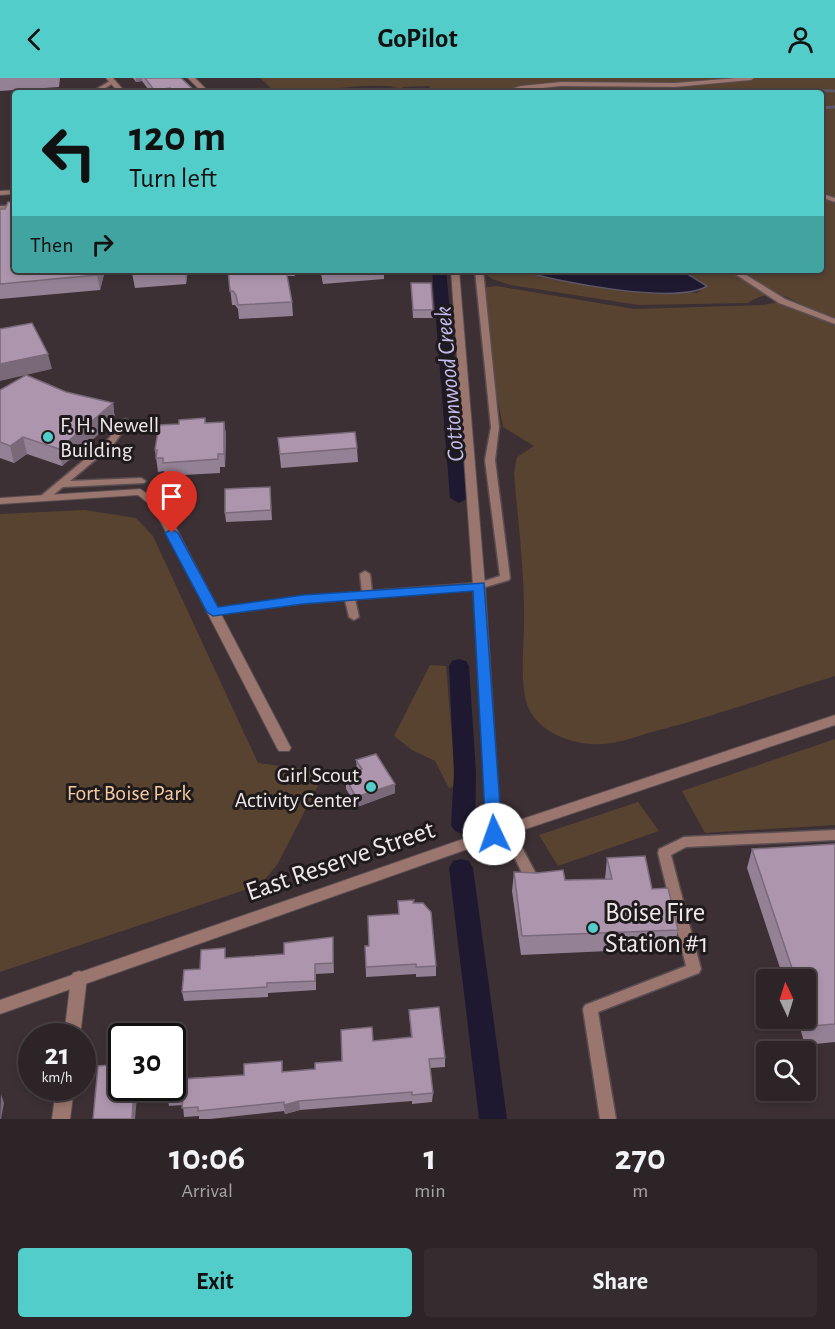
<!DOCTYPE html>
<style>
:root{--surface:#2d2427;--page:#352c2f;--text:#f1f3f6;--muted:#a7a4a7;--line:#484144;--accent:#53cdca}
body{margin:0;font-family:"Alegreya Sans",sans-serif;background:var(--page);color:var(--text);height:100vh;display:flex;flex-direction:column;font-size:22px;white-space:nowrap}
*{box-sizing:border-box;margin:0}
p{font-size:20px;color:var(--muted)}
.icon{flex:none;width:33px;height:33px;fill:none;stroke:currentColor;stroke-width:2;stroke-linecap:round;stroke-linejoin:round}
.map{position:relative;height:1041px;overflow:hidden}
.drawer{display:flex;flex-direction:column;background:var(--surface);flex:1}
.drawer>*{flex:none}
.guide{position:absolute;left:12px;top:12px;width:812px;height:183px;border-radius:6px;box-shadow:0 3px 9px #0003,0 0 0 2px var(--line);background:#53cdca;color:#111;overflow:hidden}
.needle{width:39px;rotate:356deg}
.controls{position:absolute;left:756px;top:891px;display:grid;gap:12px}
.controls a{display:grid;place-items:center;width:60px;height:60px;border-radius:6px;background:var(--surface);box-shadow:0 3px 9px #0003,0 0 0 2px var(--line);font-size:30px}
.speed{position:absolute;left:18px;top:945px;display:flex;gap:12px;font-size:30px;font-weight:700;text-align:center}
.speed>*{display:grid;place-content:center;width:78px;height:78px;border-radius:50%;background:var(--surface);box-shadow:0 3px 9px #0003,0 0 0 2px var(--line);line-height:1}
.speed small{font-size:15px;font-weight:400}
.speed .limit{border:3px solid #111;border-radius:9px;background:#fff;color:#111}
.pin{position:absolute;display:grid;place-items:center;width:51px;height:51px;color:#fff;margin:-62px -26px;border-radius:50% 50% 50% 0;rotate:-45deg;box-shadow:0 0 6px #0007}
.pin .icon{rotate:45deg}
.me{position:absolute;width:66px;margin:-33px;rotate:357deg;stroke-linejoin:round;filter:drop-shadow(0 0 4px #0008)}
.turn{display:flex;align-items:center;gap:21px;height:126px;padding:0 18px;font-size:27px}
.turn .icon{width:78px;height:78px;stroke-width:2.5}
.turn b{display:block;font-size:42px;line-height:51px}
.then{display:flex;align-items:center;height:57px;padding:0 18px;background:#0003;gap:12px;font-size:22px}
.eta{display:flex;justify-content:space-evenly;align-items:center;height:102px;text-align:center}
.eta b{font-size:36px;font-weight:600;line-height:42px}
.primary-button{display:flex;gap:12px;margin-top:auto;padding:12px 18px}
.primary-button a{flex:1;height:69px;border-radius:6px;background:var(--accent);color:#111;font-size:24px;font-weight:600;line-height:69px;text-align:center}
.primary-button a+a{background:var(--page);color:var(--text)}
header{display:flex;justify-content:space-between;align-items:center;height:78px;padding:0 18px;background:var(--accent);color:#111;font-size:27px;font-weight:600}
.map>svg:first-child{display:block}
.green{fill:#584330}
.water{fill:#1e1930;stroke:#5d5768;stroke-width:1.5}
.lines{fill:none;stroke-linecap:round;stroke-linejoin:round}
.stream{stroke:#5d5768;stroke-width:3}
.canal{fill:#1e1930;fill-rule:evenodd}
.service-casing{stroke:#594d51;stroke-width:3}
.minor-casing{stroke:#594d51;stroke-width:2}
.tertiary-casing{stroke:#594d51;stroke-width:2}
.service{fill:#9a766e;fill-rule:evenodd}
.minor{fill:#9a766e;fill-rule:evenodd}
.tertiary{fill:#9a766e;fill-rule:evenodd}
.wall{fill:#958195}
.shaded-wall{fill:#796979}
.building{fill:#ad96ad;stroke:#796979;stroke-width:1.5}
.route{fill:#1a73e8;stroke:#114b97;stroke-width:1.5}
.poi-dot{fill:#53cdca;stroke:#1f1a1b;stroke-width:2}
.labels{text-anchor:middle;stroke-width:6;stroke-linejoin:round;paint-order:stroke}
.poi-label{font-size:22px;fill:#f0e8ea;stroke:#1f1a1b;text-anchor:start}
.park-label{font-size:22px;fill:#f6caa1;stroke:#1f1a1b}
.water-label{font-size:24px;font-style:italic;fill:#c4bbef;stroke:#1f1a1b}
.near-street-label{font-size:27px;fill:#f0e8ea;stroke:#1f1a1b}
.near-poi-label{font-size:27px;fill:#f0e8ea;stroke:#1f1a1b;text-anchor:start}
</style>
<header><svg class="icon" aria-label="back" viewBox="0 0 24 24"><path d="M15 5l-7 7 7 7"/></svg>GoPilot<svg class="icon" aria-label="person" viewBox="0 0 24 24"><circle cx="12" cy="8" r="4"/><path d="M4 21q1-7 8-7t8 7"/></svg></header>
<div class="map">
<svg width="835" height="1041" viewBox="0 0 835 1041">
<rect width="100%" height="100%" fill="#3c3034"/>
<path class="green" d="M260 0H835V241C801 234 784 201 748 225L638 227 511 207 492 201 481 192H520L575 205 642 214 697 215 706 208 681 192H820V15H433L429 8 402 9 407 15H357L398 9C358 4 316 15 276 15Z
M496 208 634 231 764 227 782 223 835 244V598C774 617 714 638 652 654 632 660 611 668 590 666 564 664 533 650 526 623 520 598 524 570 524 545 525 496 518 445 514 395L517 379 534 368 503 349 482 241V210Z
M85 432 136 440 153 458 258 685 325 694 277 787 260 807 0 894V436Z
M430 587 446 588 456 708 449 710 435 683 412 672 394 658Z
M835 661V747L705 755 682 713Z
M638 724 659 753 558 788 539 757Z"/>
<path class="water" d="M520 192H681L707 208C678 227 555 204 520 192Z"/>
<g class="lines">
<path class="stream" d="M811 15 809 12 835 13
M820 30 835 29"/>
<path class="canal" d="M432 192H446L468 420 459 425 450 420Z
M459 581 466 583 469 588 476 695 475 747 471 753 463 756 455 753 451 747 454 695 449 588 452 583Z
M461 781 469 783 473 790 507 1041H479L449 790 453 783Z"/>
<g class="service-casing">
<path id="service" d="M110 3 115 4 97 15H90Z
M820 115 835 120V124L820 119Z
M0 128H15V132H0Z
M475 192H483L499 349 495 382 510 500 509 502 479 511 355 521 359 539 354 542 349 539 345 522 303 525 213 537 209 536 208 534 209 532 213 531C262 524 313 518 362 514L360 496 365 493 370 496 372 513 478 505 500 498 485 382 491 349Z
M729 192H738L785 221 835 241V246L779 225Z
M126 341 130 344 113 367 70 403 141 400 146 403 144 405 63 409 48 421H42L40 419 42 417 107 363 123 342Z
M507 747 511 749 542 807 540 811 535 812 530 811 528 807 501 752 503 749Z
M835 752V762L686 769 671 777 701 891 699 895 598 934 616 1041H600L583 931 585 927 686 888 658 775 659 771 684 759Z"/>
</g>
<g class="minor-casing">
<path id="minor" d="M106 0H113L126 15H119Z
M188 0H195L210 15H203Z
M736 0H754L751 2 675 9 561 8 497 15 521 8 561 4 675 5Z
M15 112V116L0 117V113Z
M451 192H459L485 508 501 756 499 760 494 762 489 760 487 756 473 508Z
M140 411 164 427 291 670 289 673H279L277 670 153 429 138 417 0 426V420Z
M79 893 85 895 87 900 80 958H64L71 900 73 895Z
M56 1010H74L70 1041H52Z"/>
</g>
<g class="tertiary-casing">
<path id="tertiary" d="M835 637V647L499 760 0 936V922L489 752Z"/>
</g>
<use href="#service" class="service"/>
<use href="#minor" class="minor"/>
<use href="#tertiary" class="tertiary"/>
</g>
<path class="wall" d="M0 0H60L59 9 0 13Z
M133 0H181L197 15H151L142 3 136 4Z
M0 131 15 192H105L100 212 0 221Z
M133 192H188L186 206 135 210 132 195Z
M228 192H295V198H287L292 224 293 238 239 241 238 231 235 227H232Z
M307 192H384V201L323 206 321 196 307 197Z
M411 205 433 232V240H413Z
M0 312 66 314 113 325 115 342 62 388 27 376 14 385 0 380Z
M224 344 226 357 225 389H220V395L165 398 164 393 158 394 155 372 205 345Z
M278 360 357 370 358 384 281 390Z
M270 409 272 442 226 444 225 435Z
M356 682 395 715 357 729 346 711V701L355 698V694L357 693Z
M835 766V964L805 967 797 940H806V902H784L747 790 752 771Z
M607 780 652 811 678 852 674 870 521 877 512 813 514 794 565 802 605 801Z
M398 823 413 825 436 888V898L416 899V896L366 899 365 868H369L398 836Z
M333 869 334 895 316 896V912L268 915V919L184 923 182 914 200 891 227 880 284 876Z
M409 932 445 980V989L430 990 433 1015 432 1024 412 1026V1023L300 1032 285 1036 284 1033 210 1041H199V1038L184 1039 183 1027 169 1028 167 1017 137 1019 122 1010H172L186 997V1000L244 997 315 991 342 983 373 963 411 959Z"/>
<path class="shaded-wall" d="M136 0H142V3L136 4Z
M170 10V15H154V12Z
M99 192H105L100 212 97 197Z
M185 192H188L186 206Z
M48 276 52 291 0 303V286Z
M113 325 115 342 62 388 59 371Z
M224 344 226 357 225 389 224 376Z
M23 359 27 376 14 385 10 368Z
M395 706V715L357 729 356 719Z
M184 988 186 997 185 1010 184 1001Z
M134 1010 137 1019 135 1041H132Z
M1 1016 4 1025 1 1041H0Z
M299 1023 300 1032 285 1036 284 1027Z"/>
<path class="building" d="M145 0H181L197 15H169L170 10 154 12Z
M8 124H15V192H99L97 197 0 206V131H5Z
M133 192H171L132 195Z
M228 192H286L292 224 238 227 236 217 233 213H230Z
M411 205H431L433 232H413Z
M32 245 48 276 0 286V251Z
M26 297 66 314 113 325 59 371 23 359 10 368 0 364V312Z
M205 340V345L224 344V376H218V381L163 385V380H156L157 372H155L159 347 179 346V342Z
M355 354 357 370 280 376 278 360Z
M270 409 271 432 225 435V411Z
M376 676 395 706 356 719 346 701 357 697 355 694 362 691 356 682Z
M835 766V946L811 948 806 931V902H796L752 771Z
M645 778 652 811 668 810 678 852 522 858 514 794 537 795 563 792 565 802 612 801 607 780Z
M414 822 413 825H423L431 834 436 888 416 889V886L366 889 365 868H369L368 838 399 836 398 823Z
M333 859V885L315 886V903L267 905V909L182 914 184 892 200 891 201 872 225 870V880L284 876V865Z
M439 929 445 980 429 981 433 1015 412 1017V1014L299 1023 284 1027V1024L198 1033V1029L182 1030 183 1018 167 1019 168 1010H172V989L184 988V1001L244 997V986L282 983V994L315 991V985L342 983 341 952 372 949 373 963 412 959 409 932Z
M122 986V1010H148H134L132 1041H93L98 988Z"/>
<path class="route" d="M172 451 178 455 218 529 303 517 484 505 502 756 500 761 494 762 486 756 473 513 303 526 213 538 207 534 165 455Z"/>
<g class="poi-dot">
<circle cx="48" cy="359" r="6"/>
<circle cx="371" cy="709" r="6"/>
<circle cx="593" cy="850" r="6"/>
</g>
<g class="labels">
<g class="poi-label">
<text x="60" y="354">F. H. Newell<tspan x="60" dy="25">Building</tspan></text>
<text x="359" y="704" text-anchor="end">Girl Scout<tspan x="359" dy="25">Activity Center</tspan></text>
</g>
<g class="park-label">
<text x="129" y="722">Fort Boise Park</text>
</g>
<g class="water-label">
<text transform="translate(449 306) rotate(-95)" y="8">Cottonwood Creek</text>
</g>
<g class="near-street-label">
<text transform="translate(340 782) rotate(-19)" y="9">East Reserve Street</text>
</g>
<g class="near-poi-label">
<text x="605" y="843">Boise Fire<tspan x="605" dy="31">Station #1</tspan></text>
</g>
</g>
</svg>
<div class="controls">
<a><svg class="needle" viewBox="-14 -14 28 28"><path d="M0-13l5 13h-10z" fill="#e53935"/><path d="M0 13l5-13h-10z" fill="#a7a4a7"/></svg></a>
<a><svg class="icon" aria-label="search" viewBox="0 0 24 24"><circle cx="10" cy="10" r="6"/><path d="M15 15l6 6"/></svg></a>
</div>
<div class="speed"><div>21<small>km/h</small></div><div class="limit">30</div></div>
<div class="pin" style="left:172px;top:455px;background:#d93025"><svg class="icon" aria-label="arrive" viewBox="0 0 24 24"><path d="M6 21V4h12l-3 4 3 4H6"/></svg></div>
<svg class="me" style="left:494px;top:756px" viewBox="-20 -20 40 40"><circle r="19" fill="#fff"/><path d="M0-13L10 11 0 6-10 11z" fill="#1a73e8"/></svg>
<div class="guide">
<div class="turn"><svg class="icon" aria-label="left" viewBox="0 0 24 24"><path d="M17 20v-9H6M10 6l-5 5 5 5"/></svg><div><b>120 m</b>Turn left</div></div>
<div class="then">Then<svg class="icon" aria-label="right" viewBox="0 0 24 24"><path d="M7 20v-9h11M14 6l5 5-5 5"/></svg></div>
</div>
</div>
<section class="drawer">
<div class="eta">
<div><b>10:06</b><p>Arrival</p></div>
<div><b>1</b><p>min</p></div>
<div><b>270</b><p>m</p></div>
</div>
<div class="primary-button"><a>Exit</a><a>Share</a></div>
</section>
